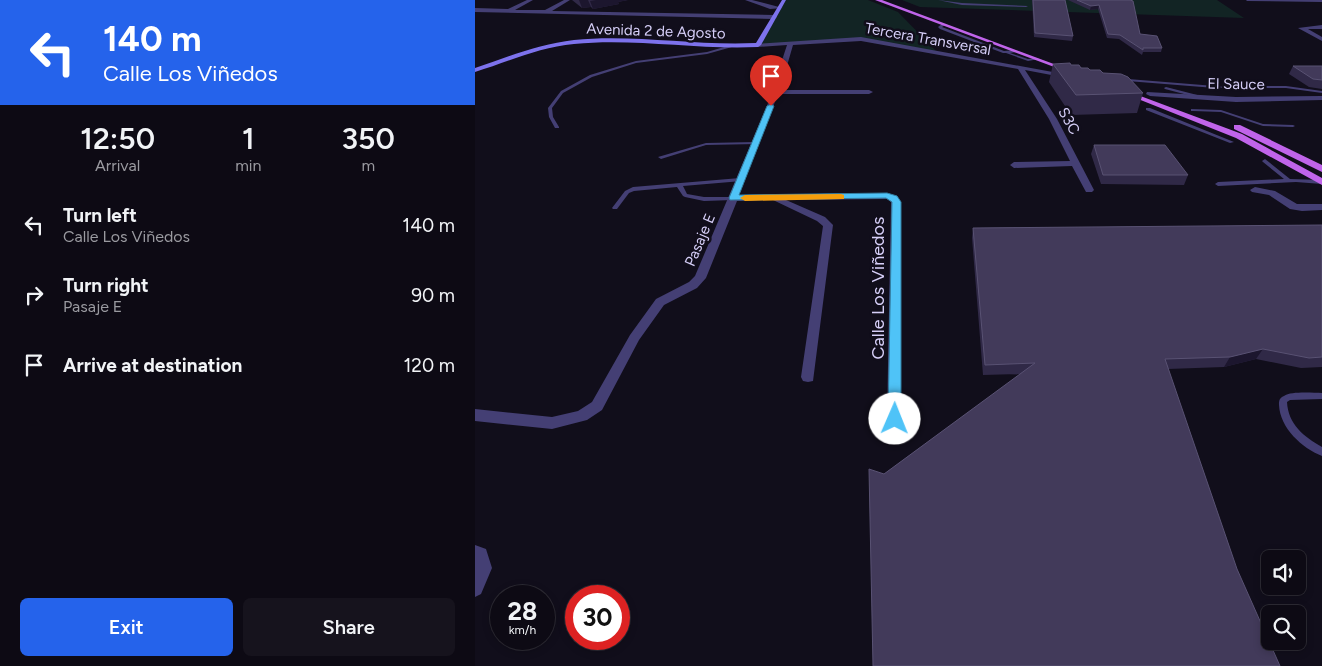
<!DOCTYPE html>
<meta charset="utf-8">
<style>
:root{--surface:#0d0a14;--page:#16131d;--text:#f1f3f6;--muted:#9a9aa0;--line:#2d2b34;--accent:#2563eb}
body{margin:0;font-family:Figtree,sans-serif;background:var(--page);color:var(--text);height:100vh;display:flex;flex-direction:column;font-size:19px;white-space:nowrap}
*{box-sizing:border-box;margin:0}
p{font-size:16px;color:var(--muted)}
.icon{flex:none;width:28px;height:28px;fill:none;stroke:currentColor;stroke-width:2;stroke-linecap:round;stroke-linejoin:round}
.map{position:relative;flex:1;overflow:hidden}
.details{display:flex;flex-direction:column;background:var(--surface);width:475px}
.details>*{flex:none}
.top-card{background:#2563eb;color:#fff;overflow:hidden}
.buttons{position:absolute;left:786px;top:550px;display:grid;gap:10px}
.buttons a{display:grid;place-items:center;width:45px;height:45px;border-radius:8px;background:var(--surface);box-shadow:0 2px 8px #0003,0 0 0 1px var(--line);font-size:25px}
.speed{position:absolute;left:15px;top:585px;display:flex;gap:10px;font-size:25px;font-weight:700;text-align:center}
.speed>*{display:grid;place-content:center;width:65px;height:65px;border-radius:50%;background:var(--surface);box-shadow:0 2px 8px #0003,0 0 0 1px var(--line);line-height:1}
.speed small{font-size:12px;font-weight:400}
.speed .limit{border:8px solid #d22;background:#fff;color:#111}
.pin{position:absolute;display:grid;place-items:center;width:42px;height:42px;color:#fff;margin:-51px -21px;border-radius:50% 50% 50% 0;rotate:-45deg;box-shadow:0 0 5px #0007}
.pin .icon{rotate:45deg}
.me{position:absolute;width:55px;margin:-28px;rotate:1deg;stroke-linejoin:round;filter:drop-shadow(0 0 4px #0008)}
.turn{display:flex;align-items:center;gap:18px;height:105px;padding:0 20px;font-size:22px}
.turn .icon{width:65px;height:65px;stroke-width:2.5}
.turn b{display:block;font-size:35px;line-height:42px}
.eta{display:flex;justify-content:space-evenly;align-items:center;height:85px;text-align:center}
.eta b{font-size:30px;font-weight:600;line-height:35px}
.primary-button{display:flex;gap:10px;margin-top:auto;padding:10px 20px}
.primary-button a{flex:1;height:58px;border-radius:8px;background:var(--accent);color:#fff;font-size:20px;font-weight:600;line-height:58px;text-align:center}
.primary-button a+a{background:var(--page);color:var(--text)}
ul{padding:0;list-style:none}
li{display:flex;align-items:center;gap:15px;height:70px;padding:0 20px}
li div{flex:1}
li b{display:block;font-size:19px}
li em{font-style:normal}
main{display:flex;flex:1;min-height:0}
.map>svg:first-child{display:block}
.green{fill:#122424}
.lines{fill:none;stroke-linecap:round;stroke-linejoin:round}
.service{fill:#443f74;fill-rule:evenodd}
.minor{fill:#443f74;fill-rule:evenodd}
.secondary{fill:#7d72ec;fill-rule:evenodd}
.primary{fill:#c064ea;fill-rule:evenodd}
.wall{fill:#302947}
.shaded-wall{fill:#1c162e}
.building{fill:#423a5a;stroke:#595273}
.route{fill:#4fc3f7;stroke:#337fa1}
.slow{fill:#f59e0b}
.labels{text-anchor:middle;stroke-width:5;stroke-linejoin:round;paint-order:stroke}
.far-street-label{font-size:15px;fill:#d6cff8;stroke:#110e1b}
.street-label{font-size:18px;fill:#d6cff8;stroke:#110e1b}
</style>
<main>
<section class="details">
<div class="top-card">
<div class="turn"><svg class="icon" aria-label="left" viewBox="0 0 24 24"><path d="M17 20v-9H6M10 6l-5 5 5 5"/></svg><div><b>140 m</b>Calle Los Viñedos</div></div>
</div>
<div class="eta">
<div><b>12:50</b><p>Arrival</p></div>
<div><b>1</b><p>min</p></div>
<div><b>350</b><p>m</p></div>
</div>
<ul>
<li><svg class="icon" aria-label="left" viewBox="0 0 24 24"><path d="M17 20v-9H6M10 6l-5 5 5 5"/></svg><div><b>Turn left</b><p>Calle Los Viñedos</p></div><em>140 m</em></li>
<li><svg class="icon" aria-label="right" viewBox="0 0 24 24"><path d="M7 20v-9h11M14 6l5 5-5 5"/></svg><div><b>Turn right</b><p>Pasaje E</p></div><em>90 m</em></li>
<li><svg class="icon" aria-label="arrive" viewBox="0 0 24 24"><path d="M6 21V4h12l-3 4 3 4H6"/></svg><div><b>Arrive at destination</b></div><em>120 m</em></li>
</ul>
<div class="primary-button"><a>Exit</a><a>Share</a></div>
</section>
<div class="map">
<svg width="847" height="666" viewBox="0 0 847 666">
<rect width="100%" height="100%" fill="#110e1b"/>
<path class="green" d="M309 0H393L423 12 462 52 386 38 278 45 281 43Z
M427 0H742L769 18 445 7Z"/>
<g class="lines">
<path class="service" d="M463 0 487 3 553 6 551 7 487 5Z
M771 0H847V2L772 1Z
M467 24 470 25 467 27 529 51 540 50 541 52 535 53 553 59 562 58 564 59 553 61 531 53H528L465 29 463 27Z
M256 45 257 47 232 54 161 63 117 77 88 93 77 108 78 117 84 127V128H80L74 117 73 108 86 91 115 75 161 61 232 52Z
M653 79 740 86H811L847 91V93L811 88H740L652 81 651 80Z
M691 87 730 97V98L728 99 690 89 689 88Z
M671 108H675L759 142 755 143 671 110Z
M716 109 746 110 788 124 818 125 820 126 818 127 788 126 746 112 718 111H716Z
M280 142H282V144L231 145 186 159 183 157 231 143Z
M790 159 815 179 847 180V184L821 182 743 186 740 184 743 182 809 179 788 162 787 161Z
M265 178 267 179V181L208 186 212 194 229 197H260V199L258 200 229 201 210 197 208 196 202 187 159 191 154 193 142 209H138L137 208 150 191 158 187Z
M847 393V399L815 400 812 402C813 424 829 437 847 447V456C827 448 805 428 804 405 804 401 804 398 809 396 816 391 838 393 847 393Z"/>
<path class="minor" d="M52 0H58L40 10H70L89 0H95L77 11 299 15 302 17 299 19 0 12V8L33 9Z
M270 0H277L308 8 295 9Z
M847 25V29H833L847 37V41L823 28Z
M386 37 594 75V77L592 78 550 70 582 119 619 190 617 192H611L597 166 539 168 535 165 539 162 595 161 574 119 543 69 386 41 318 45 305 90H394L398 92 394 94H303L264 195 412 193 422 196 426 202V419L424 423 419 425 414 423 412 419 416 202 412 199 311 200 350 217 358 225 338 381 333 382 328 381 326 377 348 226 342 221 298 200 262 201 231 278 222 288 189 305 164 340 127 410 112 420 77 429 0 421V409L77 417 103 411 117 402 155 335 181 299 214 282 220 276 292 106 312 45 283 47 281 44Z
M672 92 761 97 847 96V100L761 102 675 96 671 94Z
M780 187 800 191 822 204H847V210L827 211 815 209 794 195 777 192 775 190Z
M0 545 11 549 17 568 6 594 0 597Z"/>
<path class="secondary" d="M307 0H311L286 45 283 47C222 50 160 38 99 44 64 47 33 62 0 72V68C32 57 64 44 99 40 159 34 220 46 281 43Z"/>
<path class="primary" d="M400 0H407L595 70 590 71Z
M648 91H652L767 134 847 178V185L761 138 648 93Z
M759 125H765L847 165V172L759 129Z"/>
</g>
<path class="wall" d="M97 0H153L143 2 144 4 118 9 116 7 107 8Z
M557 0H590L598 36 597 41 559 37Z
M593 0H655L665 34 687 48 686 52H668L667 55 644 39 632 38 623 9 615 10Z
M578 64 596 65 628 73 668 93 662 113 596 115 574 82Z
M818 66H847V89L834 87 814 74Z
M619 145 713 175 709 185 626 184 616 154Z
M847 225V367L826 368 781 359 749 367 693 369 409 474 546 374 508 375 497 238 498 228Z"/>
<path class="shaded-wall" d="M104 0H113L116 7 107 8Z
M121 0H153L143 2 144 4 118 9 115 1Z
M624 5 623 9 615 10 616 6Z
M788 349 781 359 749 367 755 357Z"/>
<path class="building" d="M558 0H590L598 36 560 33Z
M602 0H655L658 1 665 34 682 36 687 48H668V50L645 35 633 34 624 5 616 6Z
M595 63 596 65H604L606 68H613L615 70H625L628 73 646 74 653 77 668 93 601 95 578 64Z
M818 66H847V80L838 79Z
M619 145H690L713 175H628Z
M847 225V357L834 358 788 349 755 357 690 359 762 569 805 666H398L394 469 409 474 560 363 510 365 498 228Z"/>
<path class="route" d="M296 104 299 106 264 195 412 193 422 196 426 202V419L424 423 420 424 415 423 413 419 417 202 411 198 255 200 254 198 292 106Z"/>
<path class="slow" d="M366 194 369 195V199L270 201 265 198 270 195Z"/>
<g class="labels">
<g class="far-street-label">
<text transform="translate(181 31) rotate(2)" y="5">Avenida 2 de Agosto</text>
<text transform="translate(453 39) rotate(10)" y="5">Tercera Transversal</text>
<text transform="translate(761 84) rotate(1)" y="5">El Sauce</text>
<text transform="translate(594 121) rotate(61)" y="5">S3C</text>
<text transform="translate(225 240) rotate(-67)" y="5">Pasaje E</text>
</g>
<g class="street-label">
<text transform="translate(403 288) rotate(-90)" y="6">Calle Los Viñedos</text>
</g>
</g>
</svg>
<div class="buttons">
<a><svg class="icon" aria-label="sound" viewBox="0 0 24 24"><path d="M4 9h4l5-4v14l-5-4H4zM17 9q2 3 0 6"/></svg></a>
<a><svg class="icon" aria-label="search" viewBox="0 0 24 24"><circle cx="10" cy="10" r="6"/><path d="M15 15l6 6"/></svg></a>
</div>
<div class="speed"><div>28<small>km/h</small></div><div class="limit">30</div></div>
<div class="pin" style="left:296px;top:106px;background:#d93025"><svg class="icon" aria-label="arrive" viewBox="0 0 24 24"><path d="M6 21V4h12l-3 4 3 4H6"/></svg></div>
<svg class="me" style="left:420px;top:419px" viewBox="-20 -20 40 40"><circle r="19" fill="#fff"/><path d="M0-13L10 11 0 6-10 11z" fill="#4fc3f7"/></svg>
</div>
</main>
